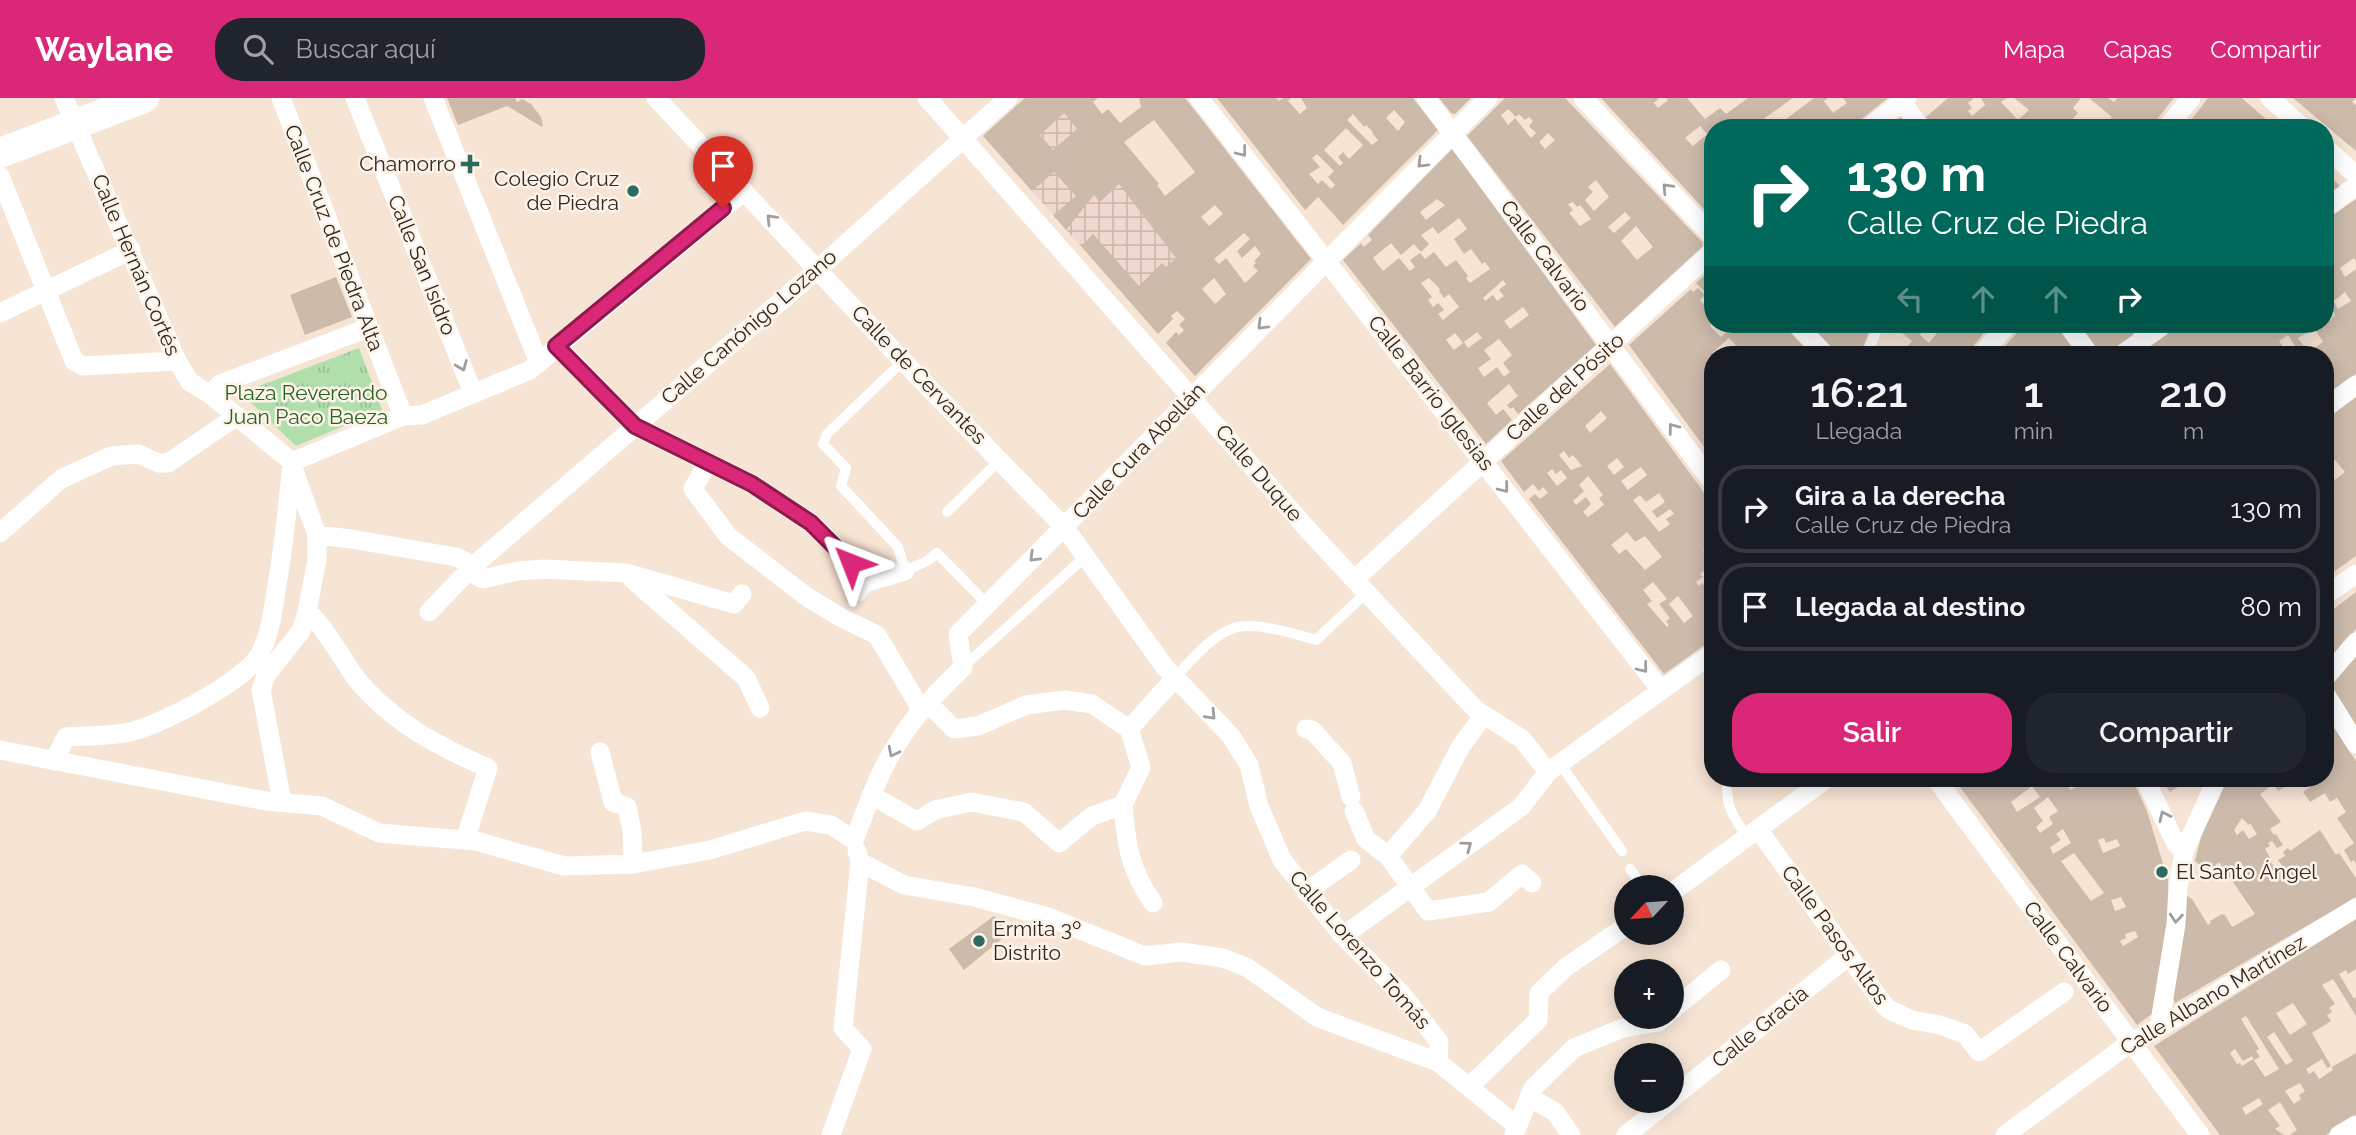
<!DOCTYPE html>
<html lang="es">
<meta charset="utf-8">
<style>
:root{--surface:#171b24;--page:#20242c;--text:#f1f3f6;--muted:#9ea1a6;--line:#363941;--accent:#db2777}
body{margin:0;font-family:Raleway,sans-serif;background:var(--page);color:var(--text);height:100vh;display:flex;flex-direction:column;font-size:26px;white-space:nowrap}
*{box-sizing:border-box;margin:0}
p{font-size:23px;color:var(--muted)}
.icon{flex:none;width:38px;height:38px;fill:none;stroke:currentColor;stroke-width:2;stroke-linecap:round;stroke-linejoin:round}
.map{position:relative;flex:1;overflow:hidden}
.drawer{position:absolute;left:1704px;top:248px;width:630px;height:441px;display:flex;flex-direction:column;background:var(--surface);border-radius:28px;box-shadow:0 4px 18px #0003}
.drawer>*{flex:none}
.banner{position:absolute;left:1704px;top:21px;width:630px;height:214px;border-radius:28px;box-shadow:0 4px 18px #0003;background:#00695c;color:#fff;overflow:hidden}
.needle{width:46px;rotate:244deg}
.buttons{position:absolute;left:1614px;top:777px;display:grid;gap:14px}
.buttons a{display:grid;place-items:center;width:70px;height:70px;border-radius:50%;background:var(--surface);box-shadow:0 4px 18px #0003;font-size:35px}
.pin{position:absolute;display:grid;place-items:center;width:60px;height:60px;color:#fff;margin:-72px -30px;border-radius:50% 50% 50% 0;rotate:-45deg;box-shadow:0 0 7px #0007}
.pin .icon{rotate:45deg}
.me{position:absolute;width:77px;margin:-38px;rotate:315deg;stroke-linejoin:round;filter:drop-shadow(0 0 5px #0008)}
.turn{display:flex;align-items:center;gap:24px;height:147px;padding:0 28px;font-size:32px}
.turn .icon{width:91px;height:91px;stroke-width:2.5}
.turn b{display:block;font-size:49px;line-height:60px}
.lanes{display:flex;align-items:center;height:66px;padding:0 28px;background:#0003;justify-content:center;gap:35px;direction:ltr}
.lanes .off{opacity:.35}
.eta{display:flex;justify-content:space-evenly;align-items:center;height:119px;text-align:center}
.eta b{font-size:42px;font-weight:600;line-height:49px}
.cta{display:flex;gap:14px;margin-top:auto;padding:14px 28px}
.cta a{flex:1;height:80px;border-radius:28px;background:var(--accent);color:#fff;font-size:28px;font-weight:600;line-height:80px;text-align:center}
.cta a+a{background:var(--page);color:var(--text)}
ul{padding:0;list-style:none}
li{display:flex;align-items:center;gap:21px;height:88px;margin:0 14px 10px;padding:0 14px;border:4px solid var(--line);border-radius:28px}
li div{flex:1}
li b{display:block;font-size:26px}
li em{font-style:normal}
header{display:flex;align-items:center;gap:42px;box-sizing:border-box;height:98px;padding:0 35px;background:var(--accent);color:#fff}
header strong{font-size:33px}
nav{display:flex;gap:38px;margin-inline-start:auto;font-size:24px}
.search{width:490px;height:63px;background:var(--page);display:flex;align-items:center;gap:18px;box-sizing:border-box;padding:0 24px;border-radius:28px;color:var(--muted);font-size:26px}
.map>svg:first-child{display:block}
.industrial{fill:url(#industrial-grid)}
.park{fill:url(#park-tufts)}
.building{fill:#ccbbab;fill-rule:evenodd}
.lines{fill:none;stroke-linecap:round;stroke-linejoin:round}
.lane{stroke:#fff;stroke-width:10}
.street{stroke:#fff;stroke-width:19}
.primary{stroke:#fff;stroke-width:30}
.oneway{stroke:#a19e9c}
.route-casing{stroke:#8e194d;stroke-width:18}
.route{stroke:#db2777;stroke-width:12}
.poi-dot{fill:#2a6d5f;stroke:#fef3e9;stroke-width:2.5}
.labels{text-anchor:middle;stroke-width:5;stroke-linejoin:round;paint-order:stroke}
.poi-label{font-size:21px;fill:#2f2822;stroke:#fef3e9;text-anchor:end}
.street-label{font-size:21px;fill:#2f2822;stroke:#fef3e9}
.park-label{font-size:21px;fill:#246320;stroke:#fef3e9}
</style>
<header>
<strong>Waylane</strong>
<div class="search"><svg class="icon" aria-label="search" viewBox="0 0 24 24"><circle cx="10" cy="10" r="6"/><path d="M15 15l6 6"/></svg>Buscar aquí</div>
<nav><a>Mapa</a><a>Capas</a><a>Compartir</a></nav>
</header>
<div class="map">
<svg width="2356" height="1037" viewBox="0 0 2356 1037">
<defs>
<pattern id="industrial-grid" width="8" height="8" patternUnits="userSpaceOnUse" patternTransform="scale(1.75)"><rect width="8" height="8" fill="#f0d8ce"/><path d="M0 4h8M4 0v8" fill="none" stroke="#ceb9b1"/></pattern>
<pattern id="park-tufts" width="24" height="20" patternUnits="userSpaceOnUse" patternTransform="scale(1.75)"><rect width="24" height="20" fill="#b0dfab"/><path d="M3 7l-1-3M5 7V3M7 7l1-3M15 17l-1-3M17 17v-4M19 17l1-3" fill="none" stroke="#98bf93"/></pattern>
</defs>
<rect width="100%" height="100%" fill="#f6e4d4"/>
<path class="industrial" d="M1025 0H1072L1205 169 1149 225 983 38Z"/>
<path class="park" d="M359 250 382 312 296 348 241 295Z"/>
<path class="building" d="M447 0H515L517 4 522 1 531 6 541 19 543 27 542 29 507 8 458 27Z
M1025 0H1098L1093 4 1102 16 1108 11 1120 25 1141 9 1139 0H1185L1311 161 1195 278 1166 245 1176 234 1179 237 1184 232 1179 227 1185 221 1177 213 1171 218 1173 221 1158 236 1081 148 1093 136 1139 188 1162 165 1166 169 1176 160 1119 86 1100 104 1094 97 1066 132 1053 117 1076 98 1054 74 1032 93 983 38ZM1064 15 1077 31 1053 52 1040 37ZM1154 22 1195 74 1165 98 1157 87 1159 86 1124 44ZM1215 107 1223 116 1209 128 1201 119ZM1244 135 1250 141 1237 153 1242 160 1255 148 1261 156 1254 163 1256 165 1253 168 1258 173 1245 185 1226 160 1219 166 1214 161ZM1214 180 1226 196 1215 206 1202 191Z
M1217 0H1276L1279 3 1283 0H1291L1288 3 1300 16 1307 10 1301 0H1413L1438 32 1343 127 1318 99 1305 112ZM1394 12 1405 24 1398 33 1386 20ZM1353 16 1364 29 1366 27 1373 34 1372 35 1378 42 1372 47 1347 22ZM1346 30 1363 47 1349 61 1343 54 1338 59 1343 65 1340 68 1324 52ZM1317 56 1334 73 1328 79 1335 87 1331 91 1322 82 1318 86 1309 76 1320 69 1312 60Z
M1439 0H1471L1455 16 1451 15Z
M1505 0H1565L1702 144V149L1615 229 1467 38ZM1508 11 1516 19 1519 16 1525 22 1529 19 1533 23 1529 28 1536 35 1531 40 1515 20 1508 27 1501 17ZM1548 35 1555 42 1545 51 1539 44ZM1596 82 1609 99 1594 113 1585 102 1593 94 1588 89ZM1573 104 1577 109 1580 107 1591 121 1580 128 1569 115 1573 112 1568 106ZM1625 114 1631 120 1614 135 1608 129ZM1636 128 1653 149 1637 162 1621 143Z
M1601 0H1659L1654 5 1658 10 1668 2 1666 0H1687L1705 21 1720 10 1726 16 1748 0H1793L1751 30H1738L1734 26 1728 30H1713L1707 36 1700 28 1685 40 1693 48 1705 38 1713 47V121Z
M1814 0H1828L1824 3 1833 15 1847 5 1843 0H1888L1850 30H1806L1800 22 1794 27 1796 30H1785L1781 25Z
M1948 0H1974L1968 5 1972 10 1968 13 1972 18 1985 7 1981 0H2007L2001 4 2018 22 2029 12 2014 0H2081L2073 10 2078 15 2066 28 2062 25 2058 30H1934L1926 19Z
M2089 0H2108L2114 4 2117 0H2174L2150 30H2102L2112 19Z
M2208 0H2242L2276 30H2185Z
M2293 0H2356L2352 4 2356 7V53Z
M1903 18 1912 30H1886Z
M1452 51 1596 247 1518 316 1513 309 1510 311 1507 307 1518 298 1509 286 1487 305 1496 317 1503 311 1512 322 1486 346 1343 162 1361 145 1364 149 1372 142 1368 137ZM1437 101 1445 107 1426 122 1420 114ZM1459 120 1467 131 1454 141 1464 156 1471 151 1482 166 1485 164 1490 171 1470 185 1466 180 1468 178 1456 162 1446 169 1434 154 1425 161 1420 155 1410 162 1415 169 1410 173 1399 160 1383 173 1373 160 1391 145 1401 157 1414 146 1421 154 1429 146 1421 137 1433 129 1438 136ZM1429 180 1440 191 1439 193 1444 200 1449 196 1459 209 1443 222 1438 216 1444 212 1438 205 1433 209 1428 202 1432 199 1421 185ZM1503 182 1506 186 1499 192 1504 198 1497 203 1493 197 1485 203 1483 200ZM1523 209 1529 217 1510 231 1504 223ZM1477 234 1482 240 1468 250 1464 244ZM1455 235 1463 245 1454 252 1446 242ZM1499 241 1512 257 1503 265 1510 274 1504 279 1497 269 1484 279 1478 270 1491 261 1484 252Z
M2326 74 2341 89 2326 100Z
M2356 101V163L2354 160 2340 170 2345 179 2356 171V276L2326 299V257H2301L2288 237 2279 243 2289 257H2204L2201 251 2193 255 2195 257H2138L2181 226H2326L2335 217 2329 207 2334 204 2338 211 2351 203 2345 194 2335 202 2326 189V122ZM2314 230 2323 244 2308 254 2298 240Z
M1713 170V224L1710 228 1721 239 1727 233 1724 230 1729 226H1744L1741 229 1746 235 1752 230 1748 226H1782L1812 257H1758L1750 249 1743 255 1729 240 1713 254 1715 257H1713V361L1629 247 1691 191 1693 194 1698 190 1705 197 1700 202 1703 206 1710 199 1696 185Z
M336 179 352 219 305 237 290 197Z
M1808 226H1872L1860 257H1837Z
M1891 226H1914L1922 234 1920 237 1929 245 1941 230 1937 226H1991L1966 257H1900L1912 243Z
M2025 226H2055L2079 257H1997Z
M2078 226H2130L2127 228 2134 237 2106 257H2101Z
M1610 266 1713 407V448L1711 446 1703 452 1707 458 1713 454V474L1709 469 1700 476 1703 479 1696 484 1699 488 1702 485 1704 487 1713 480V541L1664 576 1529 401 1535 396 1540 401 1548 395 1543 389 1539 393 1533 386 1524 394 1501 363ZM1601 313 1607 320 1590 335 1585 328ZM1564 353 1569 360 1573 357 1582 368 1571 372 1559 357ZM1617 360 1624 369 1614 377 1607 368ZM1641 369 1647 377 1628 392 1621 383ZM1552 371 1556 376 1561 372 1567 380 1557 388 1547 375ZM1588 378 1603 397 1599 400 1604 407 1588 419 1583 414 1591 406 1586 399 1576 407 1573 403 1584 393 1579 387ZM1659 395 1665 404 1652 413 1657 420 1670 411 1674 416 1666 421 1670 426 1659 434 1633 402 1640 397 1646 404ZM1627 434 1635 444 1645 438 1662 459 1645 472 1626 451 1619 456 1611 447ZM1653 484 1667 501 1659 506 1670 520 1666 523 1669 527 1667 529 1647 506 1652 503 1643 492ZM1678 498 1693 518 1684 525 1669 506Z
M2356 299V458L2326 479V401L2335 396 2326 384V369L2335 382 2345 374 2335 362 2326 369V322Z
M2356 494V531L2326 569V517Z
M2356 557V627L2329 584Z
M2326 618 2356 663V766L2354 762 2351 764 2344 752 2354 745 2337 720 2346 714 2337 700 2330 704 2325 695 2310 704 2303 694 2322 681H2326Z
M1954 681H2040L2043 685 2049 681H2065L2070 692 2091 681H2132L2147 713 2168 782 2170 806 2152 916 2137 927ZM2032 688 2040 699 2017 714 2011 704ZM2048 699 2058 713 2049 719 2053 726 2040 735 2036 729 2043 723 2034 710ZM2063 731 2071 745 2053 756 2050 749 2061 742 2056 736ZM2104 740 2106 745 2117 741 2120 748 2103 755 2098 742ZM2074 755 2104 795 2091 803 2061 763ZM2121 799 2126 809 2115 813 2111 802ZM2135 833 2138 839 2123 848 2120 843 2126 840 2125 836Z
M2160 681H2190L2170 694Z
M2227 681H2300L2278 693 2274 686 2260 696 2281 724 2270 731 2274 737 2276 736 2283 747 2277 750 2272 743 2268 745 2270 748 2265 751 2271 761 2269 762 2277 773 2283 769 2278 762 2285 758 2283 754 2288 750 2290 753 2320 732 2336 757 2339 755 2356 780V799L2175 905 2172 899 2186 797 2192 801 2208 827 2211 825 2210 823 2222 816 2225 817 2232 829 2255 816 2219 764 2208 774 2195 763 2201 739 2219 694ZM2242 720 2249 727 2250 725 2257 736 2249 741 2243 732 2237 737 2234 732Z
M994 818 1009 835 964 872 949 851Z
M2356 821V871L2348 876 2346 872 2339 876 2354 901 2356 899V918L2333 881 2322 887 2335 906 2329 910 2332 914 2327 917 2331 923 2312 935 2331 968 2327 970 2322 961 2306 971 2309 976 2314 973 2319 981 2333 972 2332 969 2356 955V1019L2326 1037H2290L2297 1032 2280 1004 2268 1012 2280 1028 2275 1031 2284 1037H2220L2154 948ZM2293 905 2307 926 2290 937 2276 915ZM2246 918 2279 971 2265 979 2253 961 2242 968 2240 965 2237 966 2230 955 2235 951 2243 963 2252 958 2254 962 2260 959 2256 953 2259 951 2241 921ZM2274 934 2293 963 2286 967 2267 939ZM2300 985 2305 993 2299 997 2301 1001 2294 1006 2285 993ZM2259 1000 2263 1006 2246 1017 2242 1010Z"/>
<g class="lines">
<path class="lane" d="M1867 257 1879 226
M903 263 827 336 823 346 846 370 841 388 898 449 905 473 927 463 937 455 986 505
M947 414 1000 362
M860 498 872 483
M963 569 1086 458
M1175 580C1191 562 1211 538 1234 530 1254 523 1295 536 1316 542L1367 494
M1560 666 1622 753
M1728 681C1724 705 1733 720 1747 738
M1630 771 1643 789"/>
<path class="street" d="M64 0 177 263 190 284 211 297
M281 0 403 318
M355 0 473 295
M433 0 539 265
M656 0 903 263 1065 430 1164 568 1231 638 1249 667 1259 708 1282 762 1343 838 1402 896 1439 944 1438 964
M927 0 1309 433 1476 612 1522 641 1548 674
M1199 0 1661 592
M1426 0 1713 385
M1583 0 1713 139
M1899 0 1921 30
M2270 0 2303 30
M1868 30 1907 0
M2167 30 2191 0
M2326 50 2356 77
M0 78 74 263 83 268 177 263
M2326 110 2356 88
M0 215 131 152
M1796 226 1826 257
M2067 226 2090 257
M368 230 220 286 211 297 292 364 403 318 422 317 530 272 744 93
M557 248 635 328 752 386 811 425 872 483 905 473
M1981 257 2008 226
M2121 257 2165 226
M2326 309 2356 287
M707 366 693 391 728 438 807 499 842 520 877 537 922 613
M0 435 61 381 111 358 139 356 158 365H168L237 318
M317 437 351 441 456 459 466 464 477 478 483 481 518 473 544 471 626 475 734 506 742 496
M632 481 746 580 760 610
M1355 481 1713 153
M2326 497 2356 476
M307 514C319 520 345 565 355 579 390 623 437 648 488 670L465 742
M429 514 471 470 818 171 1008 0
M2326 579 2356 544
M2326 597 2356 646
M928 605 954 631 978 628 1026 607 1065 602 1092 606 1129 631 1175 580
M1484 617 1461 648 1427 713 1388 758 1428 813 1489 804 1522 776 1532 785
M1306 631 1312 632 1342 665 1351 699
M0 652 266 703 322 708 379 735 476 743 564 768 633 766 710 752 805 723 831 727 854 742
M600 654 613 704 627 709 632 733 633 766
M54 663 66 639C85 638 105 638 125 635 156 630 241 585 258 559 271 537 273 511 277 487 284 446 288 406 292 364
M1936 681 2200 1037
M2145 681 2176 746 2184 753
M871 697 917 723 935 712 971 704 1024 714 1059 745 1092 718 1123 707 1141 669 1129 631
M282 704 261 592 266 577 301 533 307 514 317 461V437L294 373
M1123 707C1126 746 1130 772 1153 805
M1354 713 1366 741 1388 758
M1758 731 1881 903 1888 911 1912 922 1940 927 1965 936 1979 954 2064 894
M854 742C867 709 879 673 899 643 916 615 940 592 963 569L958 536 1488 0
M860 764 904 787 974 799 1048 819 1145 858 1181 854 1223 860 1248 870 1317 919 1438 964 1517 1028
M1306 794 1351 762
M1671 795 1826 681
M1343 838 1521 709 1548 674 1713 555
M1671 913 1721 872
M2159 930 2176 826 2178 789 2184 753 2217 681
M1469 989 1538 922 1539 895 1566 869 1626 828
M1529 999 1555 1014 1571 1037
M1671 1001 1848 858
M831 1037 862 951 843 930 860 764 857 753
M1514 1037 1533 990 1574 950 1623 930 1658 924 1665 919
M1626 1037 1669 1003
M2005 1037 2131 944 2159 930 2356 810
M2339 1037 2356 1027"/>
<path class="primary" d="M0 55 144 0"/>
</g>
<defs><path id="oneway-chevron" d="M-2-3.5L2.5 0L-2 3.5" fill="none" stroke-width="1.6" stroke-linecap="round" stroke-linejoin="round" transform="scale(1.75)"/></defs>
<g class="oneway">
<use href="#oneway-chevron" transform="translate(1242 54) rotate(52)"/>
<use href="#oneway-chevron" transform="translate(1422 65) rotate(135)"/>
<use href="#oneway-chevron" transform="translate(1667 90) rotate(-133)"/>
<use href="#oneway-chevron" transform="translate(771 121) rotate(-134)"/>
<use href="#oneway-chevron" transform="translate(1262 227) rotate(135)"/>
<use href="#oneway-chevron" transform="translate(462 268) rotate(68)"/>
<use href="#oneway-chevron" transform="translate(1673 330) rotate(-127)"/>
<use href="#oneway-chevron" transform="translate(1504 390) rotate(52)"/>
<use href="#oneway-chevron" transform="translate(1034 459) rotate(136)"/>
<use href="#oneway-chevron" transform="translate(1643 570) rotate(52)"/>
<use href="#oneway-chevron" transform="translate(1211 617) rotate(47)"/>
<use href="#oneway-chevron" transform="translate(893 654) rotate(117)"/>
<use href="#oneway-chevron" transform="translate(2164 718) rotate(-115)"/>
<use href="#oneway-chevron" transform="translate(1467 748) rotate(-36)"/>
<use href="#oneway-chevron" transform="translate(2176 820) rotate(95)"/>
</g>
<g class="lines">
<g class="route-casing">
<path id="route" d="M723 110 556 248 635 328 752 386 811 425 851 465"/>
</g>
<use href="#route" class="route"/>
</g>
<g class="poi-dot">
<path d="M466.5 55.5h7v7h7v7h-7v7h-7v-7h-7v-7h7z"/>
<circle cx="633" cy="93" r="7"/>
<circle cx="2162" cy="774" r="7"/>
<circle cx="979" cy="843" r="7"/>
</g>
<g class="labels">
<g class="poi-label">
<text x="456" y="73">Chamorro</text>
<text x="619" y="88">Colegio Cruz<tspan x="619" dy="24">de Piedra</tspan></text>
<text x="2176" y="781" text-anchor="start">El Santo Ángel</text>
<text x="993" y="838" text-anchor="start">Ermita 3º<tspan x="993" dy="24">Distrito</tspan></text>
</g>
<g class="street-label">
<text transform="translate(334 140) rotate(69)" y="7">Calle Cruz de Piedra Alta</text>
<text transform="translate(1545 158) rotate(53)" y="7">Calle Calvario</text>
<text transform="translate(136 167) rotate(67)" y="7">Calle Hernán Cortés</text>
<text transform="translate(422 167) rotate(68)" y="7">Calle San Isidro</text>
<text transform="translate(749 229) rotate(-41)" y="7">Calle Canónigo Lozano</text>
<text transform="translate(919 277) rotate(46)" y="7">Calle de Cervantes</text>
<text transform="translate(1565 289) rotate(-42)" y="7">Calle del Pósito</text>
<text transform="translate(1431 295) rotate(52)" y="7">Calle Barrio Iglesias</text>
<text transform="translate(1139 353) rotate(-46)" y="7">Calle Cura Abellán</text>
<text transform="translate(1259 375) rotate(49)" y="7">Calle Duque</text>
<text transform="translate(1835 837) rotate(54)" y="7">Calle Pasos Altos</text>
<text transform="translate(1360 852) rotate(49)" y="7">Calle Lorenzo Tomás</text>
<text transform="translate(2068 859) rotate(53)" y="7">Calle Calvario</text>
<text transform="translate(2213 897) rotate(-31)" y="7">Calle Albano Martínez</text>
<text transform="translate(1760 929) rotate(-39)" y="7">Calle Gracia</text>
</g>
<g class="park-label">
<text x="306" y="302">Plaza Reverendo<tspan x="306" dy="24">Juan Paco Baeza</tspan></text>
</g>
</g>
</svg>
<div class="buttons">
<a><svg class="needle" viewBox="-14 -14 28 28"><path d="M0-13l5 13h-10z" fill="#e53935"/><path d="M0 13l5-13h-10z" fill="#9ea1a6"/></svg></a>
<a>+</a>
<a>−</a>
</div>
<div class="pin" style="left:723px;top:110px;background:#d93025"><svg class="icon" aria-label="arrive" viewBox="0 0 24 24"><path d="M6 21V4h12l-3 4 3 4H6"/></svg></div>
<svg class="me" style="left:851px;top:465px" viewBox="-20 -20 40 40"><path d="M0-17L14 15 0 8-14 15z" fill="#db2777" stroke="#fff" stroke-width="4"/></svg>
<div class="banner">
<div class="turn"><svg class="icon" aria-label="right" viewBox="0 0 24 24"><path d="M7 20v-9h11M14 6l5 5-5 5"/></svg><div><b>130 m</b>Calle Cruz de Piedra</div></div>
<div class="lanes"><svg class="icon off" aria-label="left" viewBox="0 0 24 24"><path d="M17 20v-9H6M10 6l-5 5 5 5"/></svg><svg class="icon off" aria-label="ahead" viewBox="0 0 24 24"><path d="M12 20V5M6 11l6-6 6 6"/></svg><svg class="icon off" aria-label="ahead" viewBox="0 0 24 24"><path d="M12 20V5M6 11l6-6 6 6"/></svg><svg class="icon" aria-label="right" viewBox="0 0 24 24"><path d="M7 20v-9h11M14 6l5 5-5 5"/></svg></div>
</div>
<section class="drawer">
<div class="eta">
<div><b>16:21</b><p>Llegada</p></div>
<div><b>1</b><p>min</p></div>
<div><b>210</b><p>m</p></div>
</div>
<ul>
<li><svg class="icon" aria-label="right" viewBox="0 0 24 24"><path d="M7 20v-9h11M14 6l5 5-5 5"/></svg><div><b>Gira a la derecha</b><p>Calle Cruz de Piedra</p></div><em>130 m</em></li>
<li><svg class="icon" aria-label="arrive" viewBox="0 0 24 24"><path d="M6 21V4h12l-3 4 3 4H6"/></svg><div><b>Llegada al destino</b></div><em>80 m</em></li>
</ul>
<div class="cta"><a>Salir</a><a>Compartir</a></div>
</section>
</div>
